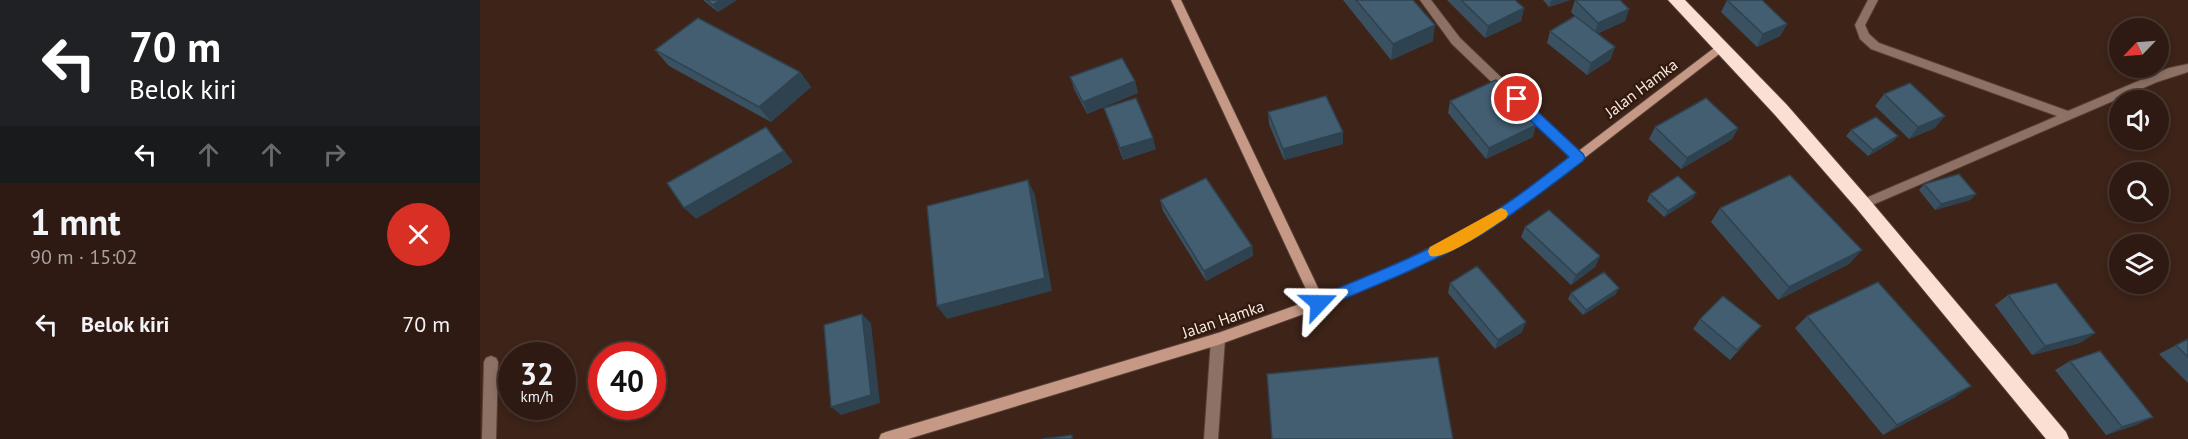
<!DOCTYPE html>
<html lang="id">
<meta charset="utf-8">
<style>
:root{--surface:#2e1a12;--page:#36231b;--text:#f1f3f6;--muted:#a7a19f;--line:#493832}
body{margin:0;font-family:"PT Sans",sans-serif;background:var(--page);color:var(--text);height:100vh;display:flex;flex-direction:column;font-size:22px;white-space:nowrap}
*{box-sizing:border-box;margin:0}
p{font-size:20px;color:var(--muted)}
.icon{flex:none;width:33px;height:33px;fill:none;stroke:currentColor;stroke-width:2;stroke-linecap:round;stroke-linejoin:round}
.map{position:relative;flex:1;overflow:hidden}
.side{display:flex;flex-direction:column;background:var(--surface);width:480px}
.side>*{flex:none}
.hud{background:#202124;color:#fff;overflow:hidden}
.needle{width:39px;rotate:245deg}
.tools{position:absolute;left:1629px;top:18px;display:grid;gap:12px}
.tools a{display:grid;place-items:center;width:60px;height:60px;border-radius:50%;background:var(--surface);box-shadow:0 3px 9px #0003,0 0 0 2px var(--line);font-size:30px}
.speed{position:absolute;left:18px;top:342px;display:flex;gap:12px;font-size:30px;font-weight:700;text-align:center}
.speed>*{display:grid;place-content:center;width:78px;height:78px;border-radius:50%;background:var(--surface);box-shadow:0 3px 9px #0003,0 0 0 2px var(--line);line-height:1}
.speed small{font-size:15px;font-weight:400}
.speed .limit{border:9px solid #d22;background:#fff;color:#111}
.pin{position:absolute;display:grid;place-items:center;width:51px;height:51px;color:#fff;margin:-26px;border:3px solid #fff;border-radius:50%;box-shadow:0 2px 6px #0007}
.me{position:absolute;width:66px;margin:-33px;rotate:67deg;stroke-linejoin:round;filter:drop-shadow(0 0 4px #0008)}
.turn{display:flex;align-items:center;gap:21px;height:126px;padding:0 30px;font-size:27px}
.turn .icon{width:78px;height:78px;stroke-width:2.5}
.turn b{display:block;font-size:42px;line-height:51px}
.lanes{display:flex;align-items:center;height:57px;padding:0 30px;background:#0003;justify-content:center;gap:30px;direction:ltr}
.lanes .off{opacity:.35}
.round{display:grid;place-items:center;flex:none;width:63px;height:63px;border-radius:32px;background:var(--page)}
.head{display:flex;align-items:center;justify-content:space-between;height:102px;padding:0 30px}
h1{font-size:36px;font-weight:700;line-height:45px}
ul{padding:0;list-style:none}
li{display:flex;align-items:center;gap:18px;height:78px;padding:0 30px}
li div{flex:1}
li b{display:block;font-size:22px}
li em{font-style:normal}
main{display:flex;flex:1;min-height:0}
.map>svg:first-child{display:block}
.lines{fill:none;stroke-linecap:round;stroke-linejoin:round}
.street-casing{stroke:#583f34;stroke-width:2}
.secondary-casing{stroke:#583f34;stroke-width:2}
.highway-casing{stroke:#583f34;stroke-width:2}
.street{fill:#8d7165;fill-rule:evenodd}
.secondary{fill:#c59985;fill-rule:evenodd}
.highway{fill:#fbdfd2;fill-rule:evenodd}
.wall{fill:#3a5161}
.shaded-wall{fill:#2f424f}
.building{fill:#435e71;stroke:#2f424f;stroke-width:1.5}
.route{fill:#1a73e8;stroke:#114b97;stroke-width:1.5}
.slow{fill:#f59e0b}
.labels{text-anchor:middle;stroke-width:5;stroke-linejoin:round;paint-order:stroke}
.street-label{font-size:16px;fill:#fbeae2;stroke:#321a0e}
</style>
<main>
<section class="side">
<div class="hud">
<div class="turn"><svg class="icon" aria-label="left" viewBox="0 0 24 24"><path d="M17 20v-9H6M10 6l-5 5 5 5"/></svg><div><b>70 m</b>Belok kiri</div></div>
<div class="lanes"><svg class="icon" aria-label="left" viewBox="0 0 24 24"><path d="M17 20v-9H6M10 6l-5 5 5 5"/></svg><svg class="icon off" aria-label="ahead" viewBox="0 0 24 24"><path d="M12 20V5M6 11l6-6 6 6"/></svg><svg class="icon off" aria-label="ahead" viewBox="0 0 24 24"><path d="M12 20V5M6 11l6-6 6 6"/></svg><svg class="icon off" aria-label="right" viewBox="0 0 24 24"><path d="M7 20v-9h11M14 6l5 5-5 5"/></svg></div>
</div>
<div class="head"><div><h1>1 mnt</h1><p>90 m · 15:02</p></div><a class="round" style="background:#d93025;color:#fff"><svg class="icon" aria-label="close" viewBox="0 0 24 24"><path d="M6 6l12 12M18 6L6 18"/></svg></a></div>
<ul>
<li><svg class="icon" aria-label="left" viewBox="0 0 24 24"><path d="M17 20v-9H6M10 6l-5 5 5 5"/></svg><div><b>Belok kiri</b></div><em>70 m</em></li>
</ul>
</section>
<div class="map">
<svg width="1708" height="439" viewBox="0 0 1708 439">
<rect width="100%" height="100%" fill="#3d2318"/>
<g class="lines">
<g class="street-casing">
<path id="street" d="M940 0H951L980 38 1102 155 1104 158 1102 161H1094L972 44Z
M1388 0H1398L1385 25 1389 34 1399 43 1588 111 1689 68 1708 64V72L1677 82 1383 209 1379 207 1377 204 1379 201 1577 116 1391 49 1380 39 1375 25Z
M738 333 743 335 745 339 738 439H724L731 339 733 335Z
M11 356 16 358 18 362 16 439H2L4 362 6 358Z"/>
</g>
<g class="secondary-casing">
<path id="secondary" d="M691 0H701L842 296 918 264 993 226 1042 194 1238 45 1242 44 1247 48 1050 200 1001 234 926 272 843 307 738 345 428 439H399L401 434 406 432 738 333 831 300Z"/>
</g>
<g class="highway-casing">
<path id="highway" d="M1188 0H1205L1307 105 1389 199 1586 432 1589 439H1566L1377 209 1295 115Z"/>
</g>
<use href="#street" class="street"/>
<use href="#secondary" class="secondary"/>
<use href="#highway" class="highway"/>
</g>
<path class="wall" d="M223 0H257L238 12Z
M863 0H933L953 41 911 60Z
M967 0H1035L1044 8 1041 21 1005 38Z
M1063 0H1090L1069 7Z
M1095 0 1149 9 1145 21 1117 34 1135 47 1130 60 1107 75 1067 43 1070 31 1096 17 1091 12Z
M1247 0 1307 24 1300 36 1277 47 1241 12Z
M175 50 320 72 331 87 291 122 189 66Z
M590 77 655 81 658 93 607 114 594 89Z
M1404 94 1455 128 1429 139 1395 106Z
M970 101 1053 137 1006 159 968 113Z
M624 108 676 149 643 160Z
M788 112 863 132V144L804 160 789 124Z
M1175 127 1258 128 1252 139 1201 169 1169 139Z
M1371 130 1418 136 1412 142 1388 156 1366 136Z
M1444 184 1496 194 1490 200 1455 210 1439 190Z
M1216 193 1212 199 1184 217 1167 201 1170 194Z
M680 200 772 246 773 256 726 281 683 211Z
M1240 208 1382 250 1369 264 1298 300 1231 222Z
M1045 227 1120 256 1115 267 1091 285 1041 237Z
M970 283 1042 332 1015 349 968 293Z
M1091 293 1136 294 1103 315 1088 299Z
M1528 295 1615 333 1600 343 1552 355 1515 305Z
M1327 316 1475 397 1403 435 1315 328Z
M1220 319 1281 326 1250 360 1213 329Z
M1708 339V383L1679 354Z
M1590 361 1673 417 1656 425 1626 435 1575 370Z"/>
<path class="shaded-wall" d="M240 0H257L238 12 233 5Z
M1073 0H1090L1069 7 1071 1Z
M1044 8 1041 21 1005 38 1008 26Z
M1149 9 1145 21 1114 35 1118 23Z
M1307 24 1300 36 1277 47 1283 34Z
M955 25 953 41 911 60 913 44Z
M1135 47 1130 60 1107 75 1111 63Z
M320 72 331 87 291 122 279 107Z
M655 81 658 93 607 114 603 102Z
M1465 116 1455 128 1429 139 1438 127Z
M1056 125 1053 137 1006 159 1009 148Z
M286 127 313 162 216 219 204 208Z
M1258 128 1252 139 1201 169 1207 158Z
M863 132V144L804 160 803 149Z
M1418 136 1412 142 1388 156 1393 150Z
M673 138 676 149 643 160 640 148Z
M548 180 555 195 572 291 467 319 457 306Z
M1216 193 1212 199 1184 217 1188 211Z
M1496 194 1490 200 1455 210 1461 204Z
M772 246 773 256 726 281 724 271Z
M1382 250 1369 264 1298 300 1309 287Z
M1120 256 1115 267 1091 285 1096 275Z
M1139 288 1136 294 1103 315 1106 310Z
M382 314 391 323 400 403 361 415 351 407Z
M1046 322 1042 332 1015 349 1018 340Z
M1615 333 1600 343 1552 355 1565 346Z
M1491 386 1475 397 1403 435 1417 425Z
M1673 417 1656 425 1626 435 1642 427Z"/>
<path class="building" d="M227 0H240L233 5Z
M876 0H933L955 25 913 44Z
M981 0H1035L1044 8 1008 26Z
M1095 0H1140L1149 9 1118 23Z
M1247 0H1282L1307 24 1283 34Z
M1095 16 1135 47 1111 63 1070 31Z
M218 18 320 72 279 107 175 50Z
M642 58 655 81 603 102 590 77Z
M1016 80 1056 125 1009 148 970 101Z
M1430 83 1465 116 1438 127 1404 94Z
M846 96 863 132 803 149 788 112Z
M656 98 673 138 640 148 624 108Z
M1226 98 1258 128 1207 158 1175 127Z
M1396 117 1418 136 1393 150 1371 130Z
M286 127 304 151 204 208 187 183Z
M1479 174 1496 194 1461 204 1444 184Z
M1310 175 1382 250 1309 287 1240 208Z
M1198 176 1216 193 1188 211 1170 194Z
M726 178 772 246 724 271 680 200Z
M548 180 565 278 457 306 447 206Z
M1069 210 1120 256 1096 275 1045 227Z
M997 266 1046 322 1018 340 970 283Z
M1124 272 1139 288 1106 310 1091 293Z
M1398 282 1491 386 1417 425 1327 316Z
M1576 283 1615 333 1565 346 1528 295Z
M1243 296 1281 326 1257 350 1220 319Z
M382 314 391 395 351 407 344 325Z
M1708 339V357L1696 345Z
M1620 351 1673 417 1642 427 1590 361Z
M958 357 973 439H792L787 374Z
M592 435V439H562Z"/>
<path class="route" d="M1037 95 1041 96 1103 154 1105 158 1103 161C1070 186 1037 212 1002 234 952 263 897 285 844 307L839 309 834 307 832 303 834 298C887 276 942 255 992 226 1026 206 1058 181 1089 157L1032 103 1030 99Z"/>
<path class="slow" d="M1021 208 1026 210 1028 214 1026 218C1012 227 964 261 950 256L948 251 950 247Z"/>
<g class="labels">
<g class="street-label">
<text transform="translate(1161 88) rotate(-37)" y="6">Jalan Hamka</text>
<text transform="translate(743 319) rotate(-19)" y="6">Jalan Hamka</text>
</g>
</g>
</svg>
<div class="tools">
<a><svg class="needle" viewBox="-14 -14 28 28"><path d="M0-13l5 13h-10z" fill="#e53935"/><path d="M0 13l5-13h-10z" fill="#a7a19f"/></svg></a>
<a><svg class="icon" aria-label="sound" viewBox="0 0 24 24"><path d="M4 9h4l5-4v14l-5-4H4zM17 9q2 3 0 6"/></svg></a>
<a><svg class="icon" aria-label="search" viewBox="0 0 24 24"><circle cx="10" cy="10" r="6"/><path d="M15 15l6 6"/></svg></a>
<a><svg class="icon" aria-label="layers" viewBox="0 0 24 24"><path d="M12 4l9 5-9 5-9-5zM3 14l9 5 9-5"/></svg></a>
</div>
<div class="speed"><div>32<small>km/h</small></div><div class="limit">40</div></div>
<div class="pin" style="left:1037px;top:99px;background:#d93025"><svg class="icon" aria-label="arrive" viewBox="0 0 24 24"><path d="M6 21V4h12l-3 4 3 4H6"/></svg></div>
<svg class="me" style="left:839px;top:303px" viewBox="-20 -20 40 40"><path d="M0-17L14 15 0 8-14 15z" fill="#1a73e8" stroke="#fff" stroke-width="4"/></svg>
</div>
</main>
